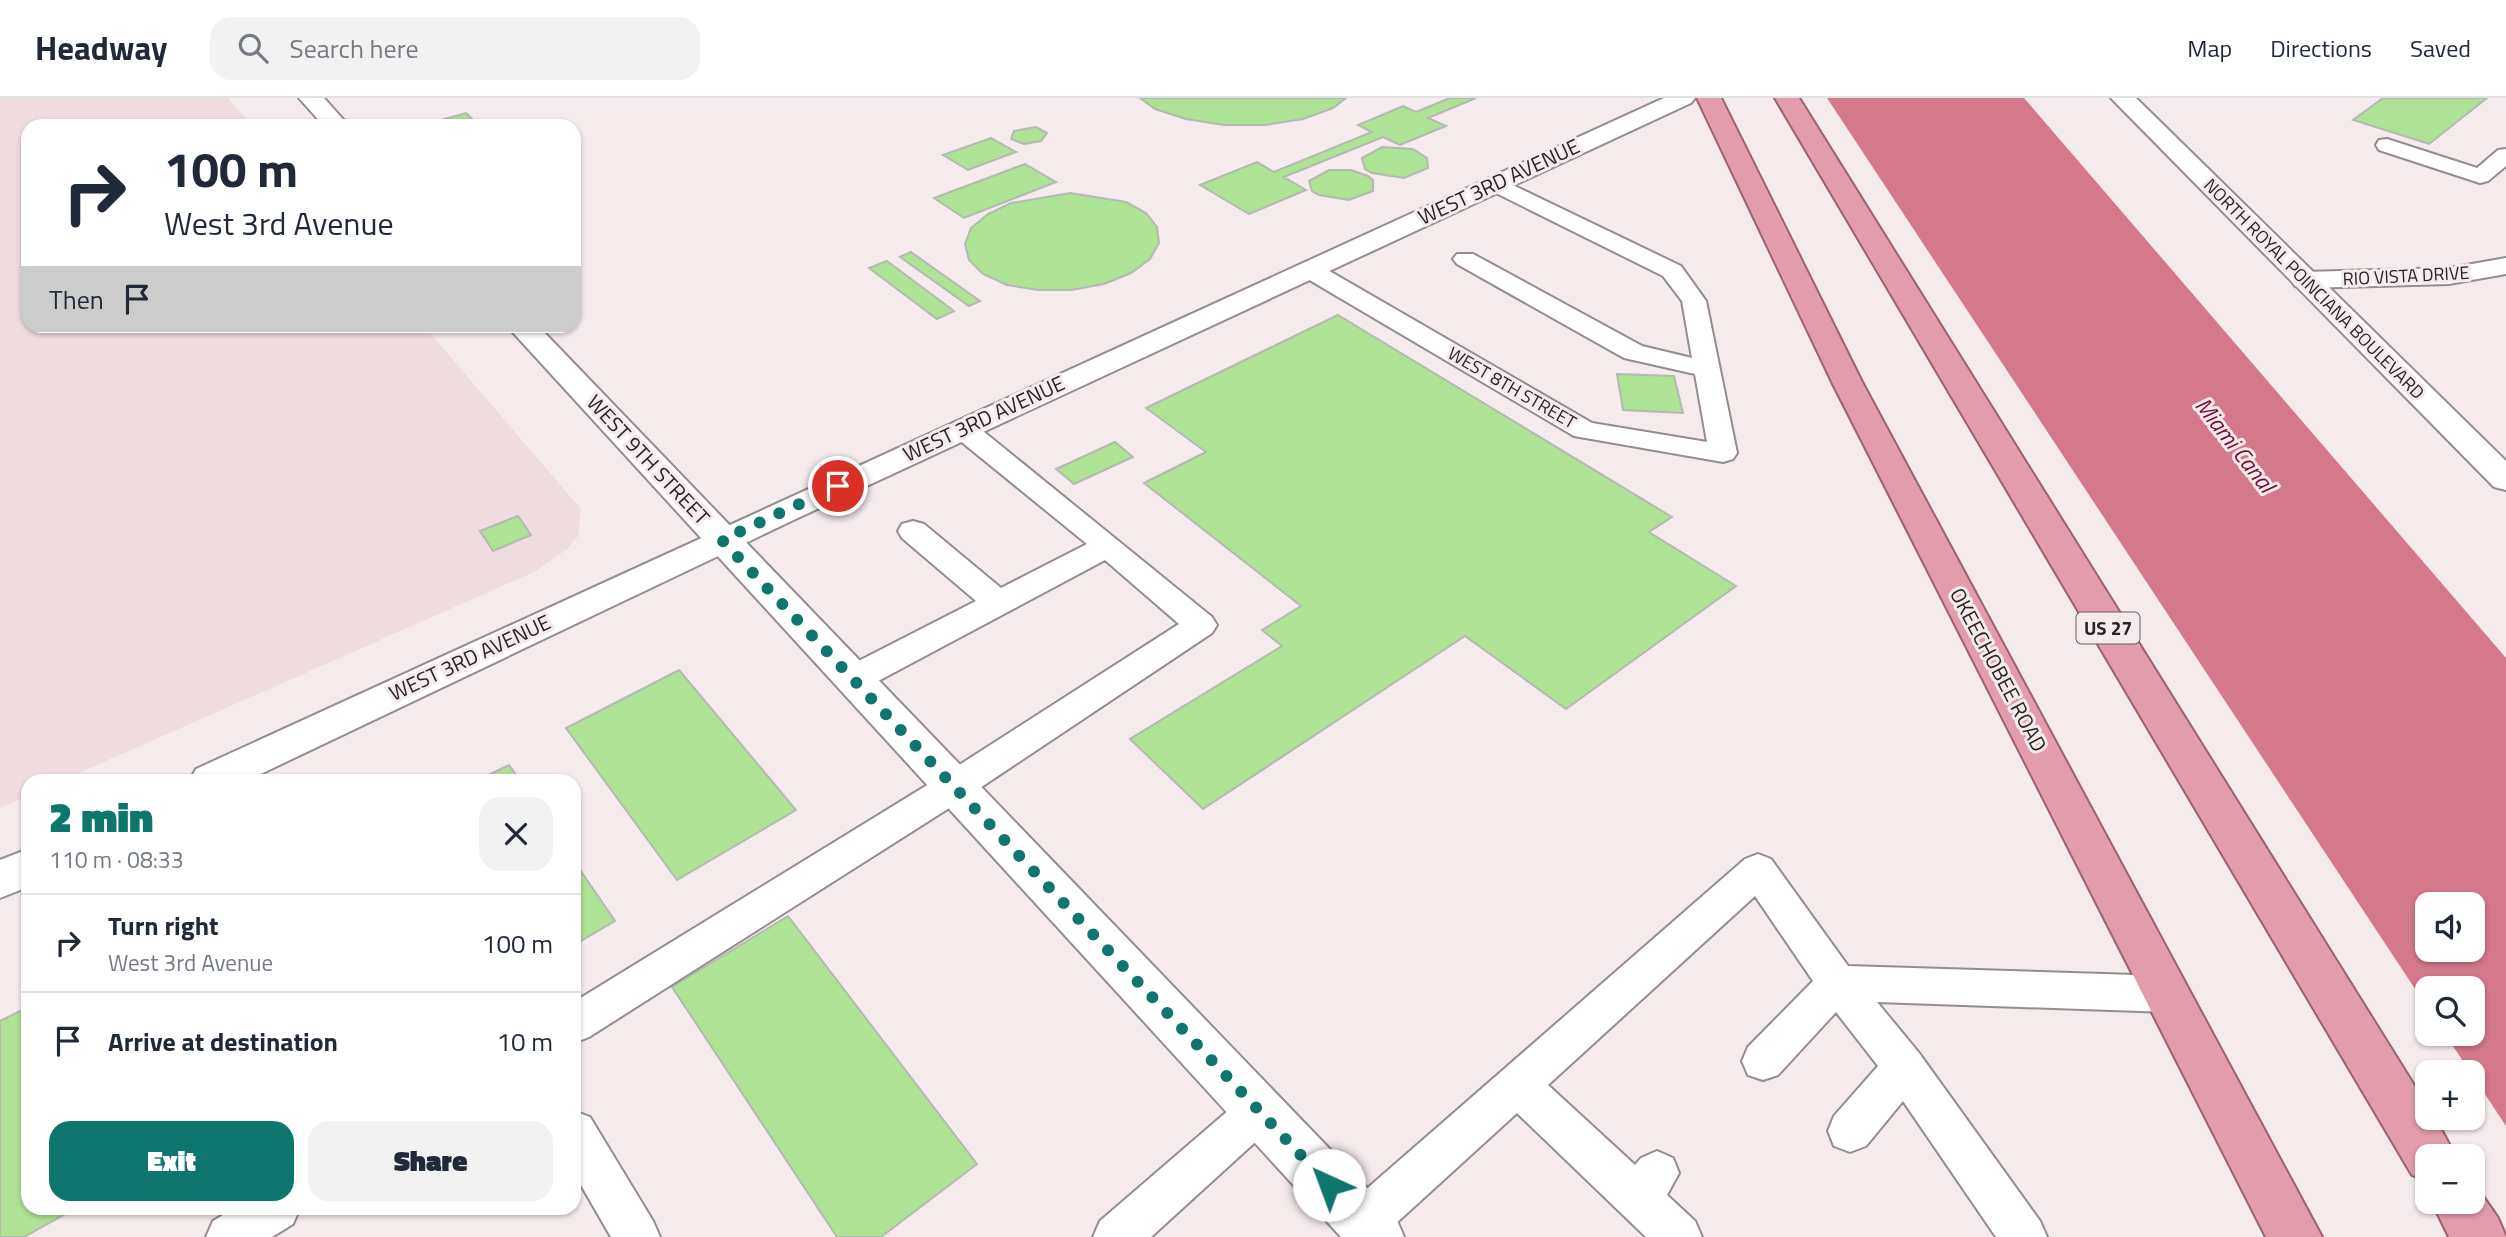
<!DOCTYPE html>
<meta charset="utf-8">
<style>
:root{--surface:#fff;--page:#f2f2f3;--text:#1f2937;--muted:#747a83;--line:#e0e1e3;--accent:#0f766e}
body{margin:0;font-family:"Titillium Web",sans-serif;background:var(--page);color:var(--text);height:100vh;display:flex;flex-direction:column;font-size:26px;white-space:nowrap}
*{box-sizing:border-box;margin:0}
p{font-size:23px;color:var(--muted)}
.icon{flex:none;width:38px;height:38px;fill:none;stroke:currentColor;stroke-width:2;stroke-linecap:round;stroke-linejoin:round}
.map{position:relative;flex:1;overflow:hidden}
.drawer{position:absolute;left:21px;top:676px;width:560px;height:441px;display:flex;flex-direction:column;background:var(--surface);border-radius:21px;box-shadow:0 2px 5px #0004}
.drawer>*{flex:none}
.top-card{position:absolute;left:21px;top:21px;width:560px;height:214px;border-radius:21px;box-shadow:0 2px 5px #0004;background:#fff;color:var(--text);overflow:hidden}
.tools{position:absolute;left:2415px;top:794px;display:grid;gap:14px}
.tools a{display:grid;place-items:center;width:70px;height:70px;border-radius:14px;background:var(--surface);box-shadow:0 2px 5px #0004;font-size:35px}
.pin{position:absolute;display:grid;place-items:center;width:60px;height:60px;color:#fff;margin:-30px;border:4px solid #fff;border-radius:50%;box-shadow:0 2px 7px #0007}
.me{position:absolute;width:77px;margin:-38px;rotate:317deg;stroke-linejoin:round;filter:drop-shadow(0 0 5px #0008)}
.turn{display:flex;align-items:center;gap:24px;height:147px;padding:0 28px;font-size:32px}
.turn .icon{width:91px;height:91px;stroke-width:2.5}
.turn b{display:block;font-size:49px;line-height:60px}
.then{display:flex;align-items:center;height:66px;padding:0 28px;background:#0003;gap:14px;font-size:26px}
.round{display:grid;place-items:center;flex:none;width:74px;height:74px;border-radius:21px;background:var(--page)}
.headline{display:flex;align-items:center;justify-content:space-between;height:119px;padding:0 28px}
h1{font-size:42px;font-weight:800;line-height:52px;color:var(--accent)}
.cta{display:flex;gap:14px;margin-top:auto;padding:14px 28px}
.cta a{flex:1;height:80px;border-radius:21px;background:var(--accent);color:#fff;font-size:28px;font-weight:800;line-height:80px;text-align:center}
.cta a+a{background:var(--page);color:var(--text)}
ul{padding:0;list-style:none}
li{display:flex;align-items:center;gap:21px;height:98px;padding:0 28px;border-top:2px solid var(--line)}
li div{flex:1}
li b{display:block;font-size:26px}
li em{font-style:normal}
header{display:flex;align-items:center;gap:42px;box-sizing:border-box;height:98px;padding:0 35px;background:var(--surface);border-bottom:2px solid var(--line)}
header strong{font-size:33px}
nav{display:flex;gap:38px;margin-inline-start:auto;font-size:24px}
.search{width:490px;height:63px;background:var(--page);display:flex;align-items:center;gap:18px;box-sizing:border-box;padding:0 24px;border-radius:21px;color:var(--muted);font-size:26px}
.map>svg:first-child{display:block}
.built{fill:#efdcdf}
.water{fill:#d4788b;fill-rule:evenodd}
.building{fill:#aee295;stroke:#b4b9b2;stroke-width:2}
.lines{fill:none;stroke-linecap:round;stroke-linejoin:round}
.service-casing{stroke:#958c8d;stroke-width:4}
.minor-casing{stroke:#958c8d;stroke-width:4}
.tertiary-casing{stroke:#958c8d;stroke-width:4}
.secondary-casing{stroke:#958c8d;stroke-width:4}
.trunk-casing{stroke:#9d626e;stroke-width:4}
.service{fill:#fff;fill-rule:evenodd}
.minor{fill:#fff;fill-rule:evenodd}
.tertiary{fill:#fff;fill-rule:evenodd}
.secondary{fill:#fff;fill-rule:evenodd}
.trunk{fill:#e39cab;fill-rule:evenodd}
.route{stroke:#0f766e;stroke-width:12;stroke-dasharray:0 21.6}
.labels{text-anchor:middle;stroke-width:6;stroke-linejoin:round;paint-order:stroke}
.far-street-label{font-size:18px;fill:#282425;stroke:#f5eaec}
.shield{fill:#f5eaec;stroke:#665f61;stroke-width:2}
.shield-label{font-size:19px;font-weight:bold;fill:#282425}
.street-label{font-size:21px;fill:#282425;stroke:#f5eaec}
.water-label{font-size:23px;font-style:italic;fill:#790532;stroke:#f5eaec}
</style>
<header>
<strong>Headway</strong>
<div class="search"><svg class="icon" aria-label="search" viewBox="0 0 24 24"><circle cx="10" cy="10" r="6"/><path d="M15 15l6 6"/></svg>Search here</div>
<nav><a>Map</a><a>Directions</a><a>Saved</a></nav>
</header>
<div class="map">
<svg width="2506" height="1139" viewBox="0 0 2506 1139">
<rect width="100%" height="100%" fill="#f5eaec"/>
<path class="built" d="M0 0H228L252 28H28V228H424L581 411 578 438 567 451 534 474 63 682H28V698L0 710Z"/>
<path class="water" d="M1827 0H2024L2506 560V1028L2445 936H2473V891H2427V909ZM2427 807H2473V852H2427Z"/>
<path class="building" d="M1140 0H1346L1333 10 1303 21 1265 27H1224L1186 21 1155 11Z
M1450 0H1476L1428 20 1446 28 1400 47 1383 39 1284 79 1306 92 1249 116 1200 87 1257 64 1274 74 1372 34 1358 27 1403 8 1416 14Z
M2383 0H2487L2429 46 2353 22Z
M466 15 479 28 423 27Z
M1036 29 1047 35 1041 43 1024 46 1011 41 1014 33Z
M991 40 1016 54 968 72 943 57Z
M1382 49 1413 51 1427 60 1428 70 1404 80 1372 75 1365 71 1362 60Z
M1025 66 1056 84 964 120 934 100Z
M1329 72H1351L1368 78 1373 82V93L1349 102 1319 97 1312 93 1309 83Z
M1070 95 1126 104 1146 115 1157 129 1159 145 1150 161 1131 175 1104 186 1071 192H1038L1007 187 983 176 969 162 965 146 971 130 988 116 1011 105Z
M911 154 980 203 969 208 900 159Z
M887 163 954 213 937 221 869 170Z
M1338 217 1672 419 1649 434 1736 488 1566 611 1465 538 1203 711 1130 641 1282 548 1262 532 1301 508 1144 385 1206 354 1146 310Z
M1617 276 1674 278 1683 315 1623 312Z
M1115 344 1133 359 1074 386 1056 371Z
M518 418 531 437 493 453 480 433Z
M679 572 796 712 677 782 566 630Z
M509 667 520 682H478Z
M574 763 615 823 574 847Z
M788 818 977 1066 881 1139H837L672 889Z
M28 909V1110H76L24 1139H0V923Z"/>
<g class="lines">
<g class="service-casing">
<path id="service" d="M2387 41 2477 70 2498 52 2506 51V68L2488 83 2480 85 2379 52 2376 47 2379 42Z
M1496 79 1681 168 1706 203 1737 355 1733 361 1723 364 1574 338 1301 177 1298 172 1301 167H1319L1592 325 1707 344 1695 276 1624 260 1457 166 1453 161 1457 156H1473L1642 248 1692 260 1682 203 1663 178 1488 91 1485 86Z
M963 323 973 325 1212 519 1217 527 1212 535 968 698 589 939 574 945V904L942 678 1179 526 1105 462 865 590 853 593 841 590 836 581 841 572 976 503 902 440 898 433 902 426 913 423 924 426 1001 490 1087 446 953 337 949 331 953 325Z
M1758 756 1771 761 1848 868 2168 878 2182 883 2188 896 2182 909 2168 914 1877 904 1919 955 2040 1123 2047 1139H1996L1903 1003 1866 1048 1850 1054 1834 1048 1828 1033 1834 1018 1878 968 1836 914 1778 977 1763 982 1748 977 1742 963 1748 949 1813 883 1755 798 1548 987 1635 1067 1641 1060 1657 1053 1673 1060 1679 1075 1667 1097 1695 1123 1702 1139H1646L1517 1015 1381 1139H1346L1340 1124 1347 1108 1745 761Z
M1259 993 1274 999 1281 1013 1274 1027 1151 1139H1093L1100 1123 1244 999Z
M574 1013 590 1019 653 1123 660 1139H611L574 1075Z
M235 1110H300L293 1126 272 1139H206L213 1123Z"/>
</g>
<g class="minor-casing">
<path id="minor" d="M1664 0H1695L1691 5 800 419 248 682H190L196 671Z
M2506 160V176L2449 186 2305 190 2295 188 2291 182 2295 176 2305 174 2449 170Z
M28 751V789L0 800V762Z"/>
</g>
<g class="tertiary-casing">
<path id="tertiary" d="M2111 0H2136L2506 363V392L2494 389Z"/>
</g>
<g class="secondary-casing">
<path id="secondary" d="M299 0H324L349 28H324Z
M507 228H538L1396 1120 1404 1139H1341Z"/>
</g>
<g class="trunk-casing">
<path id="trunk" d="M1697 0H1721L1862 284 2322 1139H2266L1832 284Z
M1775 0H1799L2427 1008V1020H2435L2456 1059H2427V1083L2412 1077Z
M2473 1084 2498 1120 2506 1139H2449L2432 1104H2473Z"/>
</g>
<use href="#service" class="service"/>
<use href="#minor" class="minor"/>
<use href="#tertiary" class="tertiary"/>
<use href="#secondary" class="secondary"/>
<use href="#trunk" class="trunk"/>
</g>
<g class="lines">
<path class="route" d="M838 388 722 442 1329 1087"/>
</g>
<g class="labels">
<g class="far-street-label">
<text transform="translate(2406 178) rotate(-3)" y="6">RIO VISTA DRIVE</text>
<text transform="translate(2314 191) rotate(45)" y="6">NORTH ROYAL POINCIANA BOULEVARD</text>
<text transform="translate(1512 290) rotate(30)" y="6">WEST 8TH STREET</text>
</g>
<rect class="shield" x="2076.5" y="514.5" width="63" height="31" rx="5"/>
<g class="shield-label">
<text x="2108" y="537">US 27</text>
</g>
<g class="street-label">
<text transform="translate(1499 84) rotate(-25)" y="7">WEST 3RD AVENUE</text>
<text transform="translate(984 321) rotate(-25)" y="7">WEST 3RD AVENUE</text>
<text transform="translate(648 362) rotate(47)" y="7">WEST 9TH STREET</text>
<text transform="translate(470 560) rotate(-25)" y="7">WEST 3RD AVENUE</text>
<text transform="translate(1998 572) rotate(62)" y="7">OKEECHOBEE ROAD</text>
</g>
<g class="water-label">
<text transform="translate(2235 347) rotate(52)" y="8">Miami Canal</text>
</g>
</g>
</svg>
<div class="tools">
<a><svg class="icon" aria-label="sound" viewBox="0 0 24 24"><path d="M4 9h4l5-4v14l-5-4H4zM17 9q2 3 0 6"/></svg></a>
<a><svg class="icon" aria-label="search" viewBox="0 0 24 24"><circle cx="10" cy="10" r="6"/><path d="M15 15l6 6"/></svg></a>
<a>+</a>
<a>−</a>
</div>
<div class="pin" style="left:838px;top:388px;background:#d93025"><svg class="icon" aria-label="arrive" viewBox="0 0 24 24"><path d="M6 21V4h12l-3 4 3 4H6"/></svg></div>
<svg class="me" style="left:1329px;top:1087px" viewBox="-20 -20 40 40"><circle r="19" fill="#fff"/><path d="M0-13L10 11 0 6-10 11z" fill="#0f766e"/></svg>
<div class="top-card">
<div class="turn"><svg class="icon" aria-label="right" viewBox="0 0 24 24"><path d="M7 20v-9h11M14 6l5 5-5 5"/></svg><div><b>100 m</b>West 3rd Avenue</div></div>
<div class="then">Then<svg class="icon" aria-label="arrive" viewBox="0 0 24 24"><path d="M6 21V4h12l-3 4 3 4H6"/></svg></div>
</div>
<section class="drawer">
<div class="headline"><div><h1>2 min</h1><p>110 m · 08:33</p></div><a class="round"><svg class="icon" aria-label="close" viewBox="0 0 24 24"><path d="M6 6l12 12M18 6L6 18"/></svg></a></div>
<ul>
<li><svg class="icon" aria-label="right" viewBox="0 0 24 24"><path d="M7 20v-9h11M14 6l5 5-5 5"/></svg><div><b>Turn right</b><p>West 3rd Avenue</p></div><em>100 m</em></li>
<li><svg class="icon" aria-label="arrive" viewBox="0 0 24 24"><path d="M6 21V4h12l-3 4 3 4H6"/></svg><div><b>Arrive at destination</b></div><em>10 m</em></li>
</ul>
<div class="cta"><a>Exit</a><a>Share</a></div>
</section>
</div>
